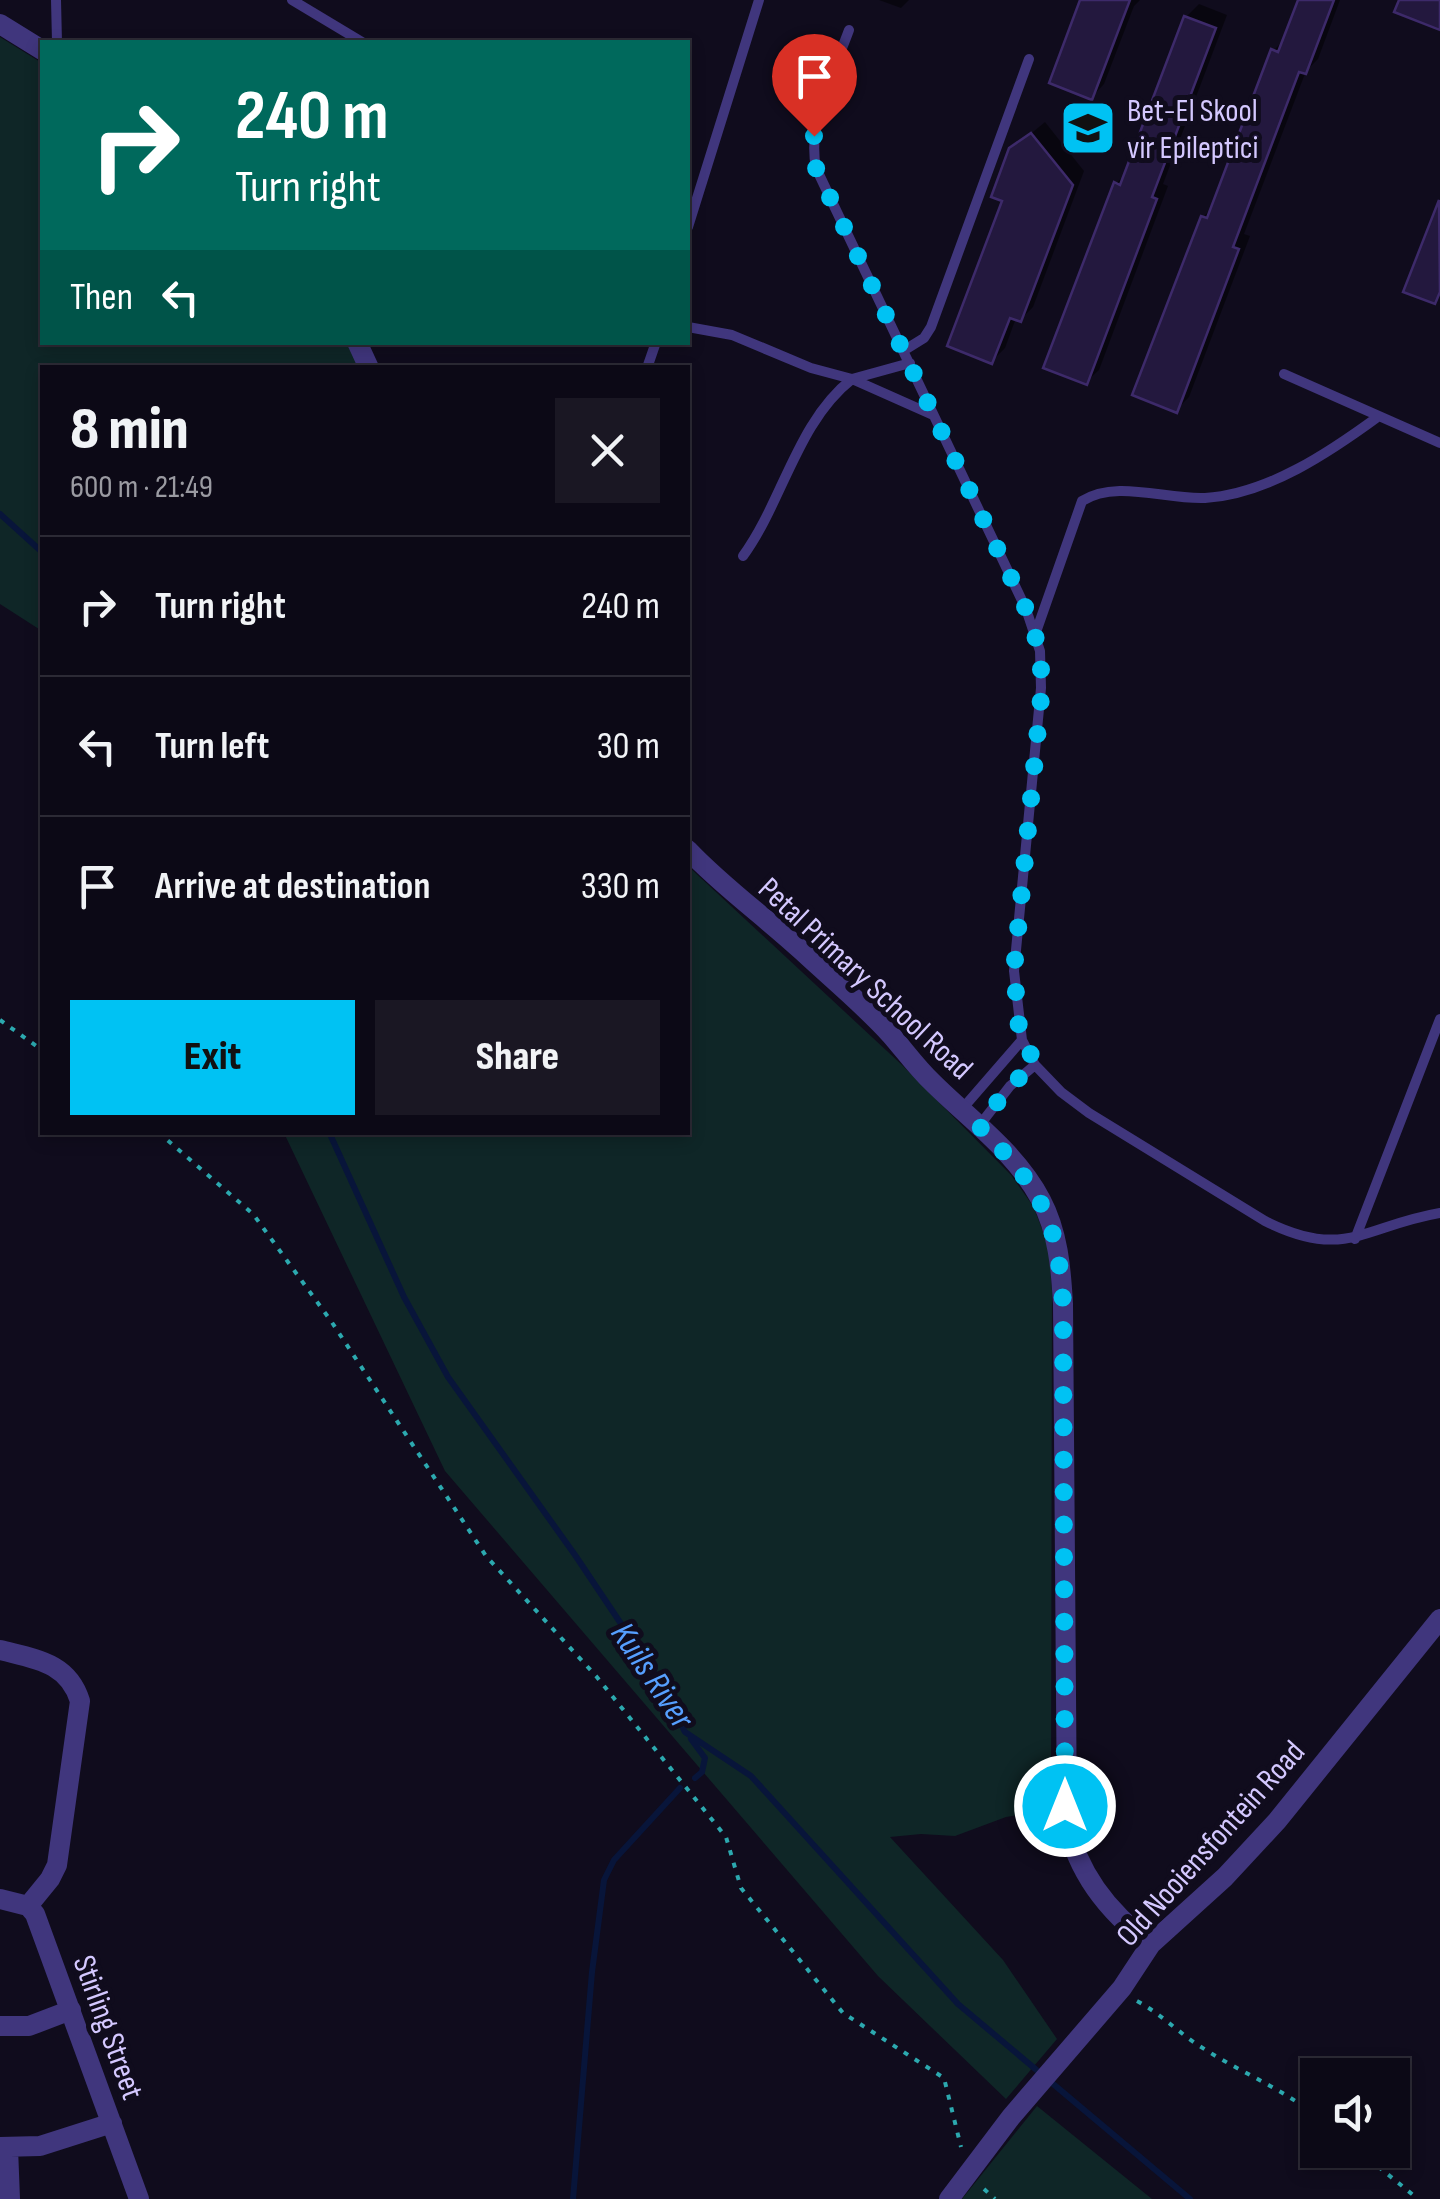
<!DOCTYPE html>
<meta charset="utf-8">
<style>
:root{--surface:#0c0916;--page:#1a1723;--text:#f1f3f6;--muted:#9a9aa1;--line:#2c2a35;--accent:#00c2f3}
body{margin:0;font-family:"Sofia Sans Condensed",sans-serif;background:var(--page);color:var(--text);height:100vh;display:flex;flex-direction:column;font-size:38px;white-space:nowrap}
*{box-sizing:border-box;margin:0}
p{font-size:32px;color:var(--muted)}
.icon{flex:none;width:55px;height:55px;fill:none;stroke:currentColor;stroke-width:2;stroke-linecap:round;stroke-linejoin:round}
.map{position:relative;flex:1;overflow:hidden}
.details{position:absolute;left:40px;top:365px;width:650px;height:770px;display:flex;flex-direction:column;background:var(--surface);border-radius:0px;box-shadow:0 5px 15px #0003,0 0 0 2px var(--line)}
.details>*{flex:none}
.hud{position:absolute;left:40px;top:40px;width:650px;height:305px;border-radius:0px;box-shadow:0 5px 15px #0003,0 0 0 2px var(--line);background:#00695c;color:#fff;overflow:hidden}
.buttons{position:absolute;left:1300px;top:2058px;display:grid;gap:20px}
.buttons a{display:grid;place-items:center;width:110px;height:110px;border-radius:0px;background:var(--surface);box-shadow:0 5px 15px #0003,0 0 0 2px var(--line);font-size:50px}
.pin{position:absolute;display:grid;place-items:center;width:85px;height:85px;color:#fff;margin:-102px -42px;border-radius:50% 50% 50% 0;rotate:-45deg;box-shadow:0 0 10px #0007}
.pin .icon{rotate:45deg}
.me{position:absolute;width:110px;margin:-55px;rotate:0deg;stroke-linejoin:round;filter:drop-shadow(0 0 8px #0008)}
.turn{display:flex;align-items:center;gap:35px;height:210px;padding:0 30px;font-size:45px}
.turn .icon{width:130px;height:130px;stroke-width:2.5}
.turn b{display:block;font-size:70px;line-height:85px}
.then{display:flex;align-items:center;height:95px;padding:0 30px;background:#0003;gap:20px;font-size:38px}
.round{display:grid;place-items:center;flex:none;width:105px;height:105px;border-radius:0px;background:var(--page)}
.summary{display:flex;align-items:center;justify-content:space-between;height:170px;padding:0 30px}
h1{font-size:60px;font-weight:800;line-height:75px}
.cta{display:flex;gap:20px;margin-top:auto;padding:20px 30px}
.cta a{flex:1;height:115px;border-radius:0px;background:var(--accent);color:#111;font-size:40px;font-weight:800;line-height:115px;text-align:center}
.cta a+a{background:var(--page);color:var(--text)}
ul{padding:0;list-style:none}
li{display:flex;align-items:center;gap:30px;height:140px;padding:0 30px;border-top:2px solid var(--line)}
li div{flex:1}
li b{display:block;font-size:38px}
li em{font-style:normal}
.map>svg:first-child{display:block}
.green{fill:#0f2627}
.shadow{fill:#0007}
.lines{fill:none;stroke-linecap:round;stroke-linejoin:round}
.stream{stroke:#08153a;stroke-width:6}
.building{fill:#23183e;stroke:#3d2a6a;stroke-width:2.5}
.path{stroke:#2ca9af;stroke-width:4;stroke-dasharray:5 8;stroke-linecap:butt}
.service{stroke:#40367d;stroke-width:10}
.minor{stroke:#40367d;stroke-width:20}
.route{stroke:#00c2f3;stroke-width:18;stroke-dasharray:0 32.4}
.labels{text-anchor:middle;stroke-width:10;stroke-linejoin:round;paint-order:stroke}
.poi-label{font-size:32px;fill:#d4c8ff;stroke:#100c1d;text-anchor:start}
.street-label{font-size:32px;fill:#d4c8ff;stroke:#100c1d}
.water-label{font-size:35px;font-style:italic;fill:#569fff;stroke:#100c1d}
</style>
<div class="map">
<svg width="1440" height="2199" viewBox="0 0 1440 2199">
<rect width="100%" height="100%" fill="#100c1d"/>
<path class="green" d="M0 37 42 63V342L348 343 360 367 42 368V631L0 604Z
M688 866 902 1065 1011 1175 1033 1206 1048 1244 1052 1290 1051 1803 1041 1811 1006 1817 955 1836 921 1834 890 1837 1003 1960 1057 2039 1006 2099 878 1976 445 1471 284 1133 688 1132Z
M1037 2106 1152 2199H962Z"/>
<path class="shadow" d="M879 0H909L901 8Z
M1083 0H1140L1134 6 1104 84 1092 97Z
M1301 0H1340L1318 59 1306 71 1244 234 1250 236 1189 397 1176 410 1203 217 1215 205 1274 50 1286 38Z
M1199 4 1227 15 1163 184 1168 186 1099 370 1086 382 1116 184 1127 172 1186 17Z
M1045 122 1084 171 1033 307 1020 320 1016 318 1005 348 992 361 1011 150Z"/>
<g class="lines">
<path class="stream" d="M0 514 42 552
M329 1132 404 1297 448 1377 575 1555 656 1676 685 1732 751 1776 958 2004 1190 2199
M691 1739 705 1758 702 1772 695 1778
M573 2199 592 1972 604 1880 614 1860 680 1788"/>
</g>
<path class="building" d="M1080 0H1130L1092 100 1049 83Z
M1298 0H1334L1306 74 1299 72 1233 247 1239 249 1177 413 1132 395 1201 216 1207 218 1271 49 1278 52Z
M1399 0H1440V30L1394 12Z
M1184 16 1216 28 1152 197 1157 199 1087 385 1043 368 1114 182 1120 185Z
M1031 133 1073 185 1021 322 1010 318 992 364 947 346 1002 201 991 197 1009 148Z
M1439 200 1440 292 1435 304 1403 292Z"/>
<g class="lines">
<path class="path" d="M0 1020 42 1050
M158 1132 253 1214 331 1321 486 1556 596 1676 726 1837 741 1888 843 2013 944 2078 961 2147
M1137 2001C1159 2013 1175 2029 1195 2043 1235 2070 1280 2087 1318 2117
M1358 2150 1418 2199
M984 2189 995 2199"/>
<path class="service" d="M56 0 57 42
M292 0 362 42
M849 30C833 74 807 121 816 168L1026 609 1040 651 1041 688 1014 971 1022 1040 1035 1065 1061 1092 1089 1113 1265 1221C1345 1261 1364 1226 1440 1213
M688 227 759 0
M688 327 732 335 811 368 852 379 910 363
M903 351 924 338 931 327 1029 59
M647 368 656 342
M1284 374 1440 443
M743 556C783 501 797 422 852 379L933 415
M1036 632 1082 501C1116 479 1166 500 1205 498 1268 494 1330 452 1379 416
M963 1108 1022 1040
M979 1126 1010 1086 1035 1065
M1355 1239 1440 1019"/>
<path class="minor" d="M0 24 42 50
M357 342 369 368
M688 850C723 887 764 916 802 951 832 979 864 1005 891 1035 905 1051 917 1068 932 1082 969 1119 1016 1152 1041 1200 1058 1232 1061 1268 1063 1304L1067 1823C1078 1875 1109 1913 1151 1944
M0 1650C35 1659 68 1662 80 1701L57 1865 50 1879 28 1906
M0 1899 28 1906 35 1914 139 2199
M0 2026H29L71 2010
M0 2147 40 2146 112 2123
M8 2148 10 2199
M949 2199 1011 2117 1122 1988 1151 1944 1225 1877 1277 1821 1440 1619"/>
</g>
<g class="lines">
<path class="route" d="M814 136 816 168 1026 609 1040 651 1042 688 1014 970 1019 1028 1035 1064 1010 1086 979 1126C1039 1187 1058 1217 1063 1304L1065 1806"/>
</g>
<defs>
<g id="school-square" transform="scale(2.875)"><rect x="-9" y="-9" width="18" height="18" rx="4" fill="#00c2f3" stroke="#100c1d"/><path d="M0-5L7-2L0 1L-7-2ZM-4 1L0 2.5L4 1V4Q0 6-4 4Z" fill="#111"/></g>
</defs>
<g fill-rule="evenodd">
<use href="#school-square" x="1088" y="128"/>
</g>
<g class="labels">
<g class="poi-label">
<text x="1127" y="121">Bet-El Skool<tspan x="1127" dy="37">vir Epileptici</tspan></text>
</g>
<g class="street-label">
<text transform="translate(866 978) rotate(43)" y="11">Petal Primary School Road</text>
<text transform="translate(1210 1843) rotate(-48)" y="11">Old Nooiensfontein Road</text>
<text transform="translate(109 2027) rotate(70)" y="11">Stirling Street</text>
</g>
<g class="water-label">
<text transform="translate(653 1675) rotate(56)" y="12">Kuils River</text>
</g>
</g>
</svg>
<div class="buttons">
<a><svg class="icon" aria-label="sound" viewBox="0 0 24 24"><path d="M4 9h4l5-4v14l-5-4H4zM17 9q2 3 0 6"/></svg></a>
</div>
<div class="pin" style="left:814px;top:136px;background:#d93025"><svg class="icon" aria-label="arrive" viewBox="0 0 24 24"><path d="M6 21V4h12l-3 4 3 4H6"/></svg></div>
<svg class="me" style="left:1065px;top:1806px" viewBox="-20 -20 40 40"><circle r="17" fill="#00c2f3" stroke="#fff" stroke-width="3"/><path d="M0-11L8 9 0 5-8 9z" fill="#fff"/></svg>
<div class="hud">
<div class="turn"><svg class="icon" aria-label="right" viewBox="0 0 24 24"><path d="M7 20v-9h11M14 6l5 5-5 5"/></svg><div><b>240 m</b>Turn right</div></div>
<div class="then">Then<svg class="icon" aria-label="left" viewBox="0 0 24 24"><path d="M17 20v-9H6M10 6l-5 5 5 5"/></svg></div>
</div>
<section class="details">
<div class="summary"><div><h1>8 min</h1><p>600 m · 21:49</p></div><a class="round"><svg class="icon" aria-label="close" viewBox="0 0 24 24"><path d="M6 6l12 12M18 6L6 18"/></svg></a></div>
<ul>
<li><svg class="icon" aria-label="right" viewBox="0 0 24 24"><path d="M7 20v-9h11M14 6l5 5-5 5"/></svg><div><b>Turn right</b></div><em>240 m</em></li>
<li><svg class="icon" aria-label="left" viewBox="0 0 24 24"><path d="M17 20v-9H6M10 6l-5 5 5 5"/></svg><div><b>Turn left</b></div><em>30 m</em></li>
<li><svg class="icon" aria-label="arrive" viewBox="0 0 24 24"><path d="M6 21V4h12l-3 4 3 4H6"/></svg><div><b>Arrive at destination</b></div><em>330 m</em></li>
</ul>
<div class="cta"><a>Exit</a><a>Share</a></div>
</section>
</div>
